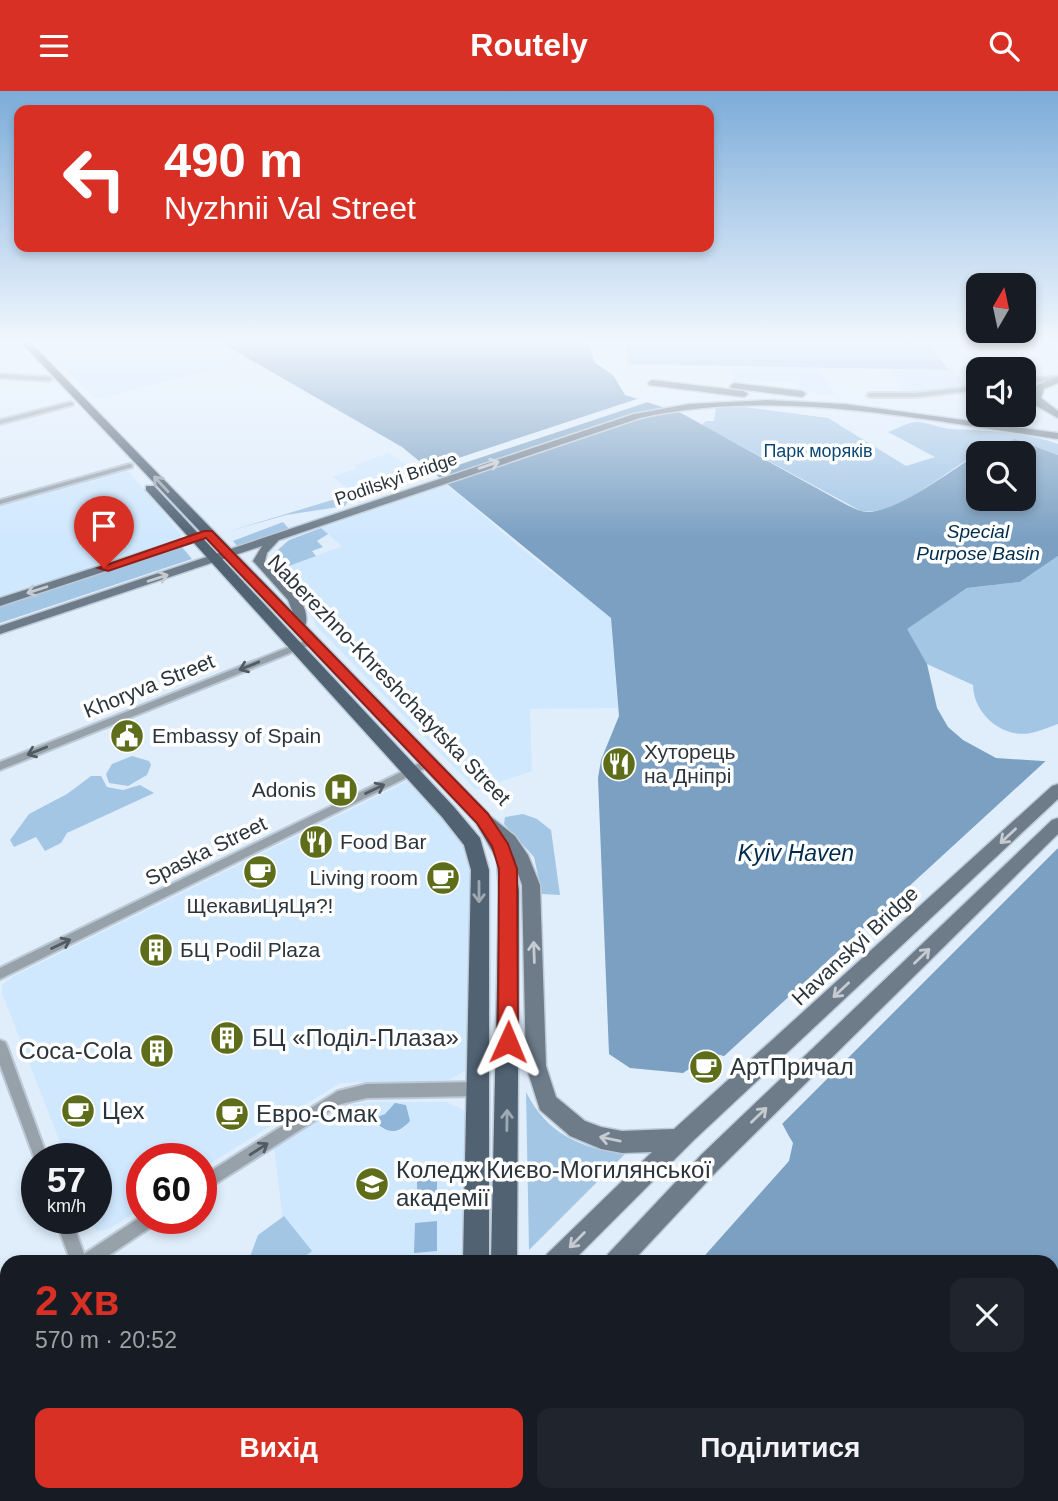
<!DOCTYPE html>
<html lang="uk">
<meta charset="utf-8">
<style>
:root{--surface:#171b24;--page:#20242c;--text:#f1f3f6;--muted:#9ea1a6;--accent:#d93025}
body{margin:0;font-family:Arial,sans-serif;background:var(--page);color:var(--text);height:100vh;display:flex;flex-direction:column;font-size:26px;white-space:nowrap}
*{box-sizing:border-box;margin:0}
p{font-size:23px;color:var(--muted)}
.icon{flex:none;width:38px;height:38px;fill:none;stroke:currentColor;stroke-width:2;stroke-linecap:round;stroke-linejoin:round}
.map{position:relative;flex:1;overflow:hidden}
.side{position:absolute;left:0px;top:1164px;width:1059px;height:247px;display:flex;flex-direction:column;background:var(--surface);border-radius:21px 21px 0 0;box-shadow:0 4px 10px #0003}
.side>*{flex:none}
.top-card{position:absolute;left:14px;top:14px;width:700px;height:147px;border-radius:14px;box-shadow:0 4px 10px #0003;background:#d93025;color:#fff;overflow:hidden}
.needle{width:46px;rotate:9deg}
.controls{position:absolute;left:966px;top:182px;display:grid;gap:14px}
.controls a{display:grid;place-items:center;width:70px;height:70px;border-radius:14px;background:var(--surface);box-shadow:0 4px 10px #0003;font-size:35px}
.speed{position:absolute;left:21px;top:1052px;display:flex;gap:14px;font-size:35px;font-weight:700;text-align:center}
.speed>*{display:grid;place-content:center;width:91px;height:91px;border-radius:50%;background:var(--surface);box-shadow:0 4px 10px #0003;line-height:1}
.speed small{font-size:18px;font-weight:400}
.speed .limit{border:10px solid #d22;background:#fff;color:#111}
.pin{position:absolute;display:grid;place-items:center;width:60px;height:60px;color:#fff;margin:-72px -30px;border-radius:50% 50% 50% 0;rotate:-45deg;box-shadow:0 0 7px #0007}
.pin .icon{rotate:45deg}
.me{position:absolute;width:77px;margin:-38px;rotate:1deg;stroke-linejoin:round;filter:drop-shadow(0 0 5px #0008)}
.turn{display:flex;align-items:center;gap:24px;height:147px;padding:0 35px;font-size:32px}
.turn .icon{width:91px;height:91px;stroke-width:2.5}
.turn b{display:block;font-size:49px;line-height:60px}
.round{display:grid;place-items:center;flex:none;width:74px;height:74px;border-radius:14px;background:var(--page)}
.summary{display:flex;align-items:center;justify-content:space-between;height:119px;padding:0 35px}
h1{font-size:42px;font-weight:700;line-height:52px;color:var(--accent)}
.cta{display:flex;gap:14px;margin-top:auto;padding:14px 35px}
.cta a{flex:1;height:80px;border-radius:14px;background:var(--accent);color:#fff;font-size:28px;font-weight:700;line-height:80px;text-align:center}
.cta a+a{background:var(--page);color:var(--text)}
header{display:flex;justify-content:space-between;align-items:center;height:91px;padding:0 35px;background:var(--accent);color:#fff;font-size:32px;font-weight:700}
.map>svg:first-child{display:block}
.built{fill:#d0e8fe}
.green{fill:#a4c6e5}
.forest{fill:#8fb5d9}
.water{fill:#7ba0c2}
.pier{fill:#e0eefc}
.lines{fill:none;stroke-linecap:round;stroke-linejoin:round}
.minor-casing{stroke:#bcc9d6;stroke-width:4}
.secondary-casing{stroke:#bcc9d6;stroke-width:3}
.primary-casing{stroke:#bcc9d6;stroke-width:3}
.minor{fill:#97a1aa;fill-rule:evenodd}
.secondary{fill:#6e7c8a;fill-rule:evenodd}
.primary{fill:#516273;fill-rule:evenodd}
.rail-casing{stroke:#3f4952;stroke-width:3.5}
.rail{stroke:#fff;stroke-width:2;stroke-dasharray:6;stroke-linecap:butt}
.oneway{stroke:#c5cbd0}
.oneway2{stroke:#9fa9b2}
.oneway3{stroke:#515b63}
.route{fill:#d93025;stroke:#8d1f18;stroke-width:2}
.labels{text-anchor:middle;stroke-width:7;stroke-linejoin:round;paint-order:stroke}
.far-park-label{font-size:18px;fill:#0a4875;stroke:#fff}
.far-street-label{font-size:18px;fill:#2b353d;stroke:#fff}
.far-water-label{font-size:19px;font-style:italic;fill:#002b4c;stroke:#fff}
.street-label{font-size:21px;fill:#2b353d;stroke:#fff}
.poi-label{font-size:21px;fill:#2b353d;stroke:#fff;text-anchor:start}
.water-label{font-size:23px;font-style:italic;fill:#002b4c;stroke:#fff}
.near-poi-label{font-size:24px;fill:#2b353d;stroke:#fff;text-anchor:start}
</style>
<header><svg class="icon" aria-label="menu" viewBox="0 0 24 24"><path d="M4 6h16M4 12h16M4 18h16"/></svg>Routely<svg class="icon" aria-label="search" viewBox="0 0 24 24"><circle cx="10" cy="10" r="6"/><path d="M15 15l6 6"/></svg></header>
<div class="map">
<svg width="1058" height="1410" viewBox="0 0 1058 1410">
<rect width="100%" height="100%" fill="#e0eefc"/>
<path class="built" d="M35 250H218L252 269 96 308Z
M623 250H975L989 267 935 266 942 276 952 277 964 291 962 297 905 302 887 276H820L835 304 799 300 795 291 734 290 729 276 627 275Z
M389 362 414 379 352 400 332 386 357 377 354 374Z
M127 378 181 443 180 448 0 507V414Z
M446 393 532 466 609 524 611 530 618 617 530 618 532 680 476 699 316 535 307 511 278 479 342 455 321 437Z
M408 690 462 748 472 778 468 974 465 980 449 989 340 992 201 1078V1068H142V1117L109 1138 97 1140 89 1127H96V1068L66 1067 2 902V894L14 885Z
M369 1011H447L464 1019 467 1032 463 1171H288L274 1056 331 1021 347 1014Z"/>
<path class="green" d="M625 250H927L949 279 629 273Z
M729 314 828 327 906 375 935 366 888 341C896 338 905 333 914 331 927 330 938 337 951 338 988 340 1023 340 1058 353V364L1015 348C1003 353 990 357 979 362 948 377 899 426 861 420L702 334 706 330H714L716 317Z
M342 406 348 410 345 415 286 424 230 440Z
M283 431 290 439 238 456 233 450Z
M321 437 328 443 317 450 323 456 312 460 316 465 278 479 271 465 289 449Z
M182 456 192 468 0 532V516Z
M1058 465V633C1049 636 1040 640 1031 642 1002 648 973 622 973 594L927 573 906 538 967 497 1020 491Z
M132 665 149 670 151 674 147 684 128 695 109 692 106 683 112 673Z
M91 685H101L107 696 123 699 140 694 154 702 67 742 61 752 45 760 36 746 14 756 10 749 29 723 67 703Z
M523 723 537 728 551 739 560 804 542 803 534 766 504 733 505 726Z
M526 1001C547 1043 580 1057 625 1063L529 1159Z
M284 1125 312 1160 298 1171H248L258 1144Z
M7 1234V1404H158L160 1410H0V1238Z"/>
<path class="forest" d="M395 1012 406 1014 410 1030C395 1046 386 1041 372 1028L385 1023Z
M437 1084V1109L417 1111V1085Z
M437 1130V1160L414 1162 415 1132Z"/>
<path class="water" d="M218 250H587L595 272 613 284 625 304 681 322 847 414C854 417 860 421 868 421 900 420 951 379 978 363V408H1024V362H979L1015 348 1058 364V465L1020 491 967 497 907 538 927 573 937 617 948 636 963 649 996 667 1058 671V1410H631V1404H1052V1171H699L789 1070 793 1052C774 1021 755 965 712 963L683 982 630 977 609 963 598 687 601 669 619 625 611 527 402 356Z"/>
<path class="pier" d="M643 306 654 309 428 384 422 379Z
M1050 666 1058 667V757L780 1035 741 977 722 967Z"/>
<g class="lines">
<g class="minor-casing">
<path id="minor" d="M0 283 49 286 52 288 49 290 0 287Z
M1058 285V289L1024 293V289Z
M978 295V299L916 306H870L867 304 870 302H916Z
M71 311 73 312V314L0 333V329Z
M130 373 132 374V376L0 413V409Z
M312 547 316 550 315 552 0 679V671Z
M430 667 434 669 435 671 434 673 0 888V877Z
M0 949 5 951 7 955 48 1068H37V1074L0 974Z
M478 991 483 993 485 998 483 1003 478 1005 367 1007 341 1013 201 1102V1086L338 1000 367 993Z
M142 1125V1127H160L157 1132 99 1171H71L55 1127H71L84 1163Z
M7 1213V1231L0 1234V1216Z
M156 1404H174L176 1410H158Z"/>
</g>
<g class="secondary-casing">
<path id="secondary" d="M1058 286V292L1044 298 1041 307 1058 320V327L1035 314 1031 307 1037 294Z
M652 289 744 300 748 303 744 306 649 294 648 292Z
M734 292 802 300 806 303 802 306 731 297 730 295Z
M767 309 845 313 1058 342V348C921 329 777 296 640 327L279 449 267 462 265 470C279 490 316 510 304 539H294V525L288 509 253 470 262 455 0 543V535L634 323 689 313Z
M208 440 214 443 212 445 0 515V507Z
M1058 693V708L694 1049 572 1171H543L547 1163 652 1061 622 1062 601 1058 570 1045 540 1019 526 975 522 794C511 761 505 755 478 733L476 729 478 725H490L515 745 528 764 540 794 546 975 556 1006 585 1030 601 1036 622 1040 674 1038 1052 695Z
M1058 727V743L718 1079 632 1171H604L608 1163 702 1063 1052 729Z
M528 1404H556V1410H528Z"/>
</g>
<g class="primary-casing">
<path id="primary" d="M20 250H29L488 722 515 768 519 800 517 1171H491L499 800 497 768 476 732Z
M146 395H154L454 716 480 747 489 779V1171H463L471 779 464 754 442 726 146 399Z
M455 1404H515V1410H454Z"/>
</g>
<use href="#minor" class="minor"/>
<use href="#secondary" class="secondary"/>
<use href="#primary" class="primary"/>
<g class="rail-casing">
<path id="rail" d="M906 250 908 252"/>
</g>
<use href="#rail" class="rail"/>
</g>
<defs><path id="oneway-shaft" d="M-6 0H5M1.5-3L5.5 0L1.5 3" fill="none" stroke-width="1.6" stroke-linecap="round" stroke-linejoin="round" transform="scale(1.75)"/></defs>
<g class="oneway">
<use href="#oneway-shaft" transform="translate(489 374) rotate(-19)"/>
<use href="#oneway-shaft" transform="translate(158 487) rotate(-18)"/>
<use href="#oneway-shaft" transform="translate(37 499) rotate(162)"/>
<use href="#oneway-shaft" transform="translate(1008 745) rotate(137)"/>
<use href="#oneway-shaft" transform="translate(534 861) rotate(-92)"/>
<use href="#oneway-shaft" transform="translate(922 865) rotate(-44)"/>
<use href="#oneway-shaft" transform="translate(841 899) rotate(137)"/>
<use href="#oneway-shaft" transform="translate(759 1024) rotate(-44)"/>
<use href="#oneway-shaft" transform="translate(610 1048) rotate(-168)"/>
<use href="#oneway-shaft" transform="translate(577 1149) rotate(135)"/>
</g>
<g class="oneway2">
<use href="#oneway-shaft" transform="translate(161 393) rotate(-133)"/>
<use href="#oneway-shaft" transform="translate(479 801) rotate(90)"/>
<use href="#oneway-shaft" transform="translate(507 1029) rotate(-89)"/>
</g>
<g class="oneway3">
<use href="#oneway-shaft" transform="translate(249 575) rotate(158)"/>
<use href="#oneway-shaft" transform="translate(37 660) rotate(158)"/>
<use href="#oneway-shaft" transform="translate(375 698) rotate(-26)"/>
<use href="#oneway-shaft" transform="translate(61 853) rotate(-26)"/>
<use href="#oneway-shaft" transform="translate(259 1058) rotate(-33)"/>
</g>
<linearGradient id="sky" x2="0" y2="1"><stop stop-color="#7cacd9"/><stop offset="0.56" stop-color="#f1f7fe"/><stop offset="1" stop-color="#f1f7fe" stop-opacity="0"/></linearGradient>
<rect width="1058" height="447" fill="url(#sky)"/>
<path class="route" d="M204 440H212L488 723 508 753 517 778 518 951 515 957 508 960 501 957 498 951 499 778 492 755 477 732 206 447 108 480 98 477Z"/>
<defs>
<g id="civic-disc" transform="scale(1.75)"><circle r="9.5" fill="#5d6d19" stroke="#fff"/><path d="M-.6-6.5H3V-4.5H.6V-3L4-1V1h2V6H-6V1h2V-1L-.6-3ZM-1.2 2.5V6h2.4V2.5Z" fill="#fff"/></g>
<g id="restaurant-disc" transform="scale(1.75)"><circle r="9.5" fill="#5d6d19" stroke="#fff"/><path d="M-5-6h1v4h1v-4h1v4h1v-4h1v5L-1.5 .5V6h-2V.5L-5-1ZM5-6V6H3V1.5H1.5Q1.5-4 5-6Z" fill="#fff"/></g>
<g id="hospital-disc" transform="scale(1.75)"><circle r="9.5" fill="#5d6d19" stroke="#fff"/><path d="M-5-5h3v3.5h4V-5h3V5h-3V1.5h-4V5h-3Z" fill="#fff"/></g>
<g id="cafe-disc" transform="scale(1.75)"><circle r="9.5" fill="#5d6d19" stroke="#fff"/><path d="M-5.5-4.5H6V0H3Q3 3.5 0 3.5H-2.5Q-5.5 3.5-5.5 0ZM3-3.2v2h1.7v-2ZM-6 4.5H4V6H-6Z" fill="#fff"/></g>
<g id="building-disc" transform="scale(1.75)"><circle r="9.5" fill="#5d6d19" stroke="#fff"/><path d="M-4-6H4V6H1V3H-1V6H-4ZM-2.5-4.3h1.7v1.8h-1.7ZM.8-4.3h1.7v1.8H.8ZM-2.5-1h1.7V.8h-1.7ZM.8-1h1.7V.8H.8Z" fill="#fff"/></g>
<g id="school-disc" transform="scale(1.75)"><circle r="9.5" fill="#5d6d19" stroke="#fff"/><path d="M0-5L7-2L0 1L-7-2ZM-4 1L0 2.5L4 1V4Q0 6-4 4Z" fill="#fff"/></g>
</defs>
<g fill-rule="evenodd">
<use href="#civic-disc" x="127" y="645"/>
<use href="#restaurant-disc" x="619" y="673"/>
<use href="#hospital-disc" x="341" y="699"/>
<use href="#restaurant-disc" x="316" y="751"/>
<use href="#cafe-disc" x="260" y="781"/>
<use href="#cafe-disc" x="443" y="787"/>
<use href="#building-disc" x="156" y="859"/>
<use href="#building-disc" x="227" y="947"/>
<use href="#building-disc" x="157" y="960"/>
<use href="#cafe-disc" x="706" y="976"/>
<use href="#cafe-disc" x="78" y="1020"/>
<use href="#cafe-disc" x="232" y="1023"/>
<use href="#school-disc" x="372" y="1093"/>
</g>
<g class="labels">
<g class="far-park-label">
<text x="818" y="366">Парк моряків</text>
</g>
<g class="far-street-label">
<text transform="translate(396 388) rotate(-19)" y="6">Podilskyi Bridge</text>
</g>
<g class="far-water-label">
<text x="978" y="447">Special<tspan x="978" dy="22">Purpose Basin</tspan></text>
</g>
<g class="street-label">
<text transform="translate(389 589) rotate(46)" y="7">Naberezhno-Khreshchatytska Street</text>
<text transform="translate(149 595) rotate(-22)" y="7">Khoryva Street</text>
<text transform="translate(206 760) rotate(-26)" y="7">Spaska Street</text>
<text transform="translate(855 855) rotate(-43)" y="7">Havanskyi Bridge</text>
</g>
<g class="poi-label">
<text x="152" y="652">Embassy of Spain</text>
<text x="644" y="668">Хуторець<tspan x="644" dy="24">на Дніпрі</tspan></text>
<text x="316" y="706" text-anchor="end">Adonis</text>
<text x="340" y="758">Food Bar</text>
<text x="418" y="794" text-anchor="end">Living room</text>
<text x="260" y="822" text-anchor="middle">ЩекавиЦяЦя?!</text>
<text x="180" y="866">БЦ Podil Plaza</text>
</g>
<g class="water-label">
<text x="796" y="770">Kyiv Haven</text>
</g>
<g class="near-poi-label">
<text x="252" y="955">БЦ «Поділ-Плаза»</text>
<text x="132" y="968" text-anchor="end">Coca-Cola</text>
<text x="730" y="984">АртПричал</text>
<text x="102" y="1028">Цех</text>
<text x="256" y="1031">Евро-Смак</text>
<text x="396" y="1087">Коледж Києво-Могилянської<tspan x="396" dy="28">академії</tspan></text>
</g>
</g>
</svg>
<div class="controls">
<a><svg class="needle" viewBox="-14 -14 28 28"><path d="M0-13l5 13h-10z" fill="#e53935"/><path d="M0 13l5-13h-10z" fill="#9ea1a6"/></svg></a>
<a><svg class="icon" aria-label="sound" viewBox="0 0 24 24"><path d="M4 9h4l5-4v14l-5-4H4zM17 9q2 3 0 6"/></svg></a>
<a><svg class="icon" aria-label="search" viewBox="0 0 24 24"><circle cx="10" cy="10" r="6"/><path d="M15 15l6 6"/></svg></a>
</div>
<div class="speed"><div>57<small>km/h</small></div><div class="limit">60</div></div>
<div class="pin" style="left:104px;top:477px;background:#d93025"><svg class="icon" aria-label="arrive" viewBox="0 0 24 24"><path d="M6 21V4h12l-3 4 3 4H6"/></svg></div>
<svg class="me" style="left:508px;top:951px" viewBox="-20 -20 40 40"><path d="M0-17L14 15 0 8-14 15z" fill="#d93025" stroke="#fff" stroke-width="4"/></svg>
<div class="top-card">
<div class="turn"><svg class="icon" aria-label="left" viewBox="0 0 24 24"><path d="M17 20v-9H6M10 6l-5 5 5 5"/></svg><div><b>490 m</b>Nyzhnii Val Street</div></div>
</div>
<section class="side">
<div class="summary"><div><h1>2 хв</h1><p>570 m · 20:52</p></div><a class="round"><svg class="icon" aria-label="close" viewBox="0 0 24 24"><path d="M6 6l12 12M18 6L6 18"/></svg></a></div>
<div class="cta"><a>Вихід</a><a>Поділитися</a></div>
</section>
</div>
